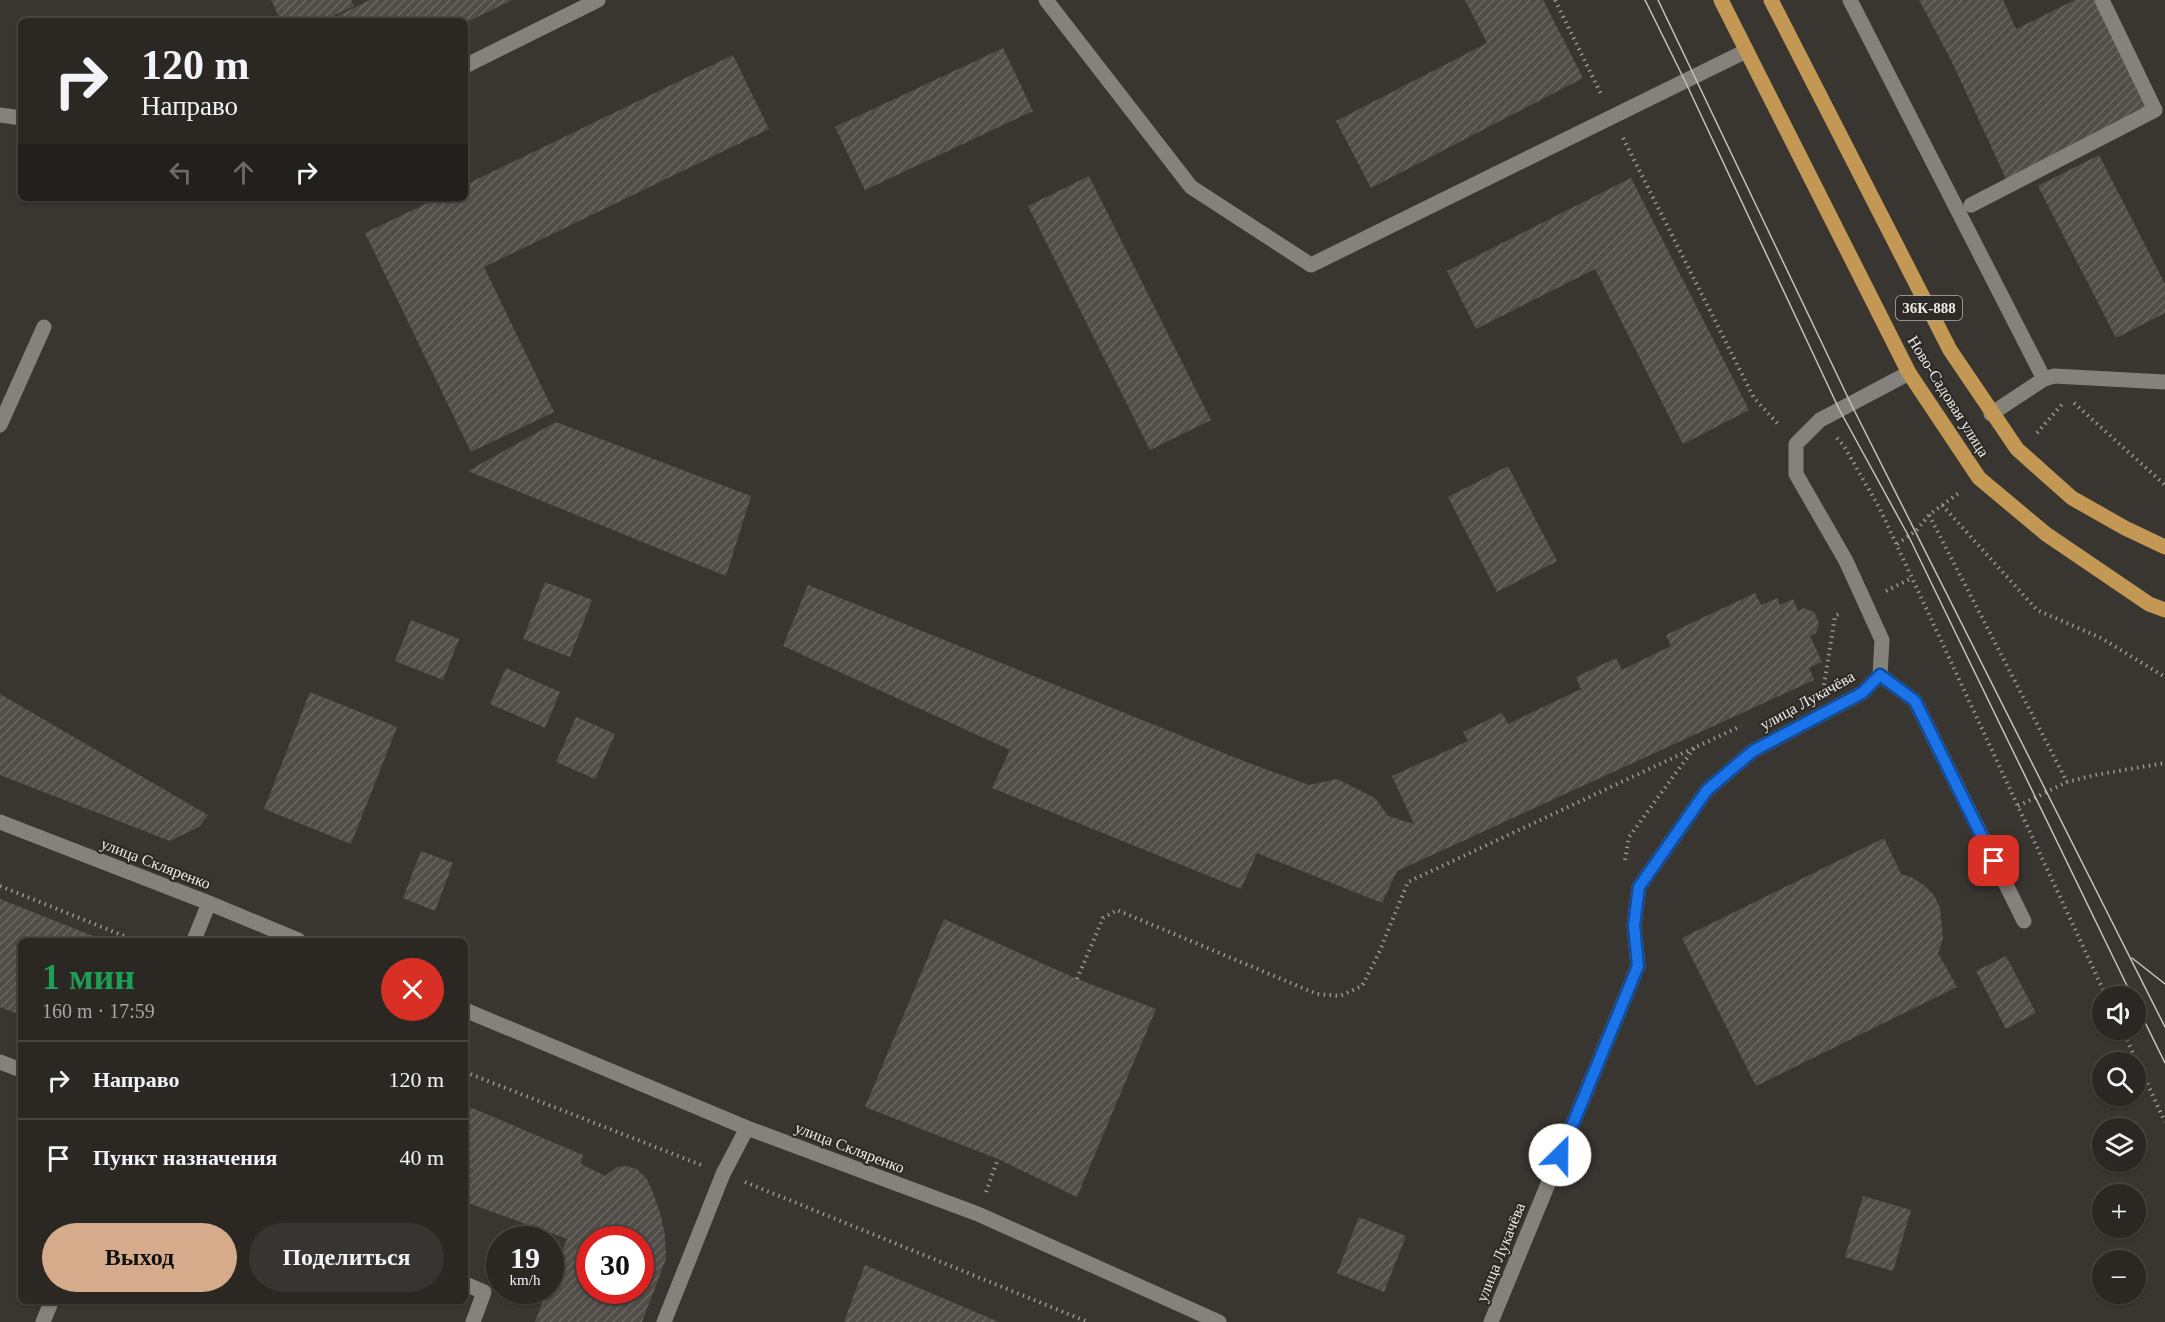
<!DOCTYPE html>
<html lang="ru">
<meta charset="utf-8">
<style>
:root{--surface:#2b2824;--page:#373431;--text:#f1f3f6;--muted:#a6a6a6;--line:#474441;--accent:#d6ab8b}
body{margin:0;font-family:"Times New Roman",serif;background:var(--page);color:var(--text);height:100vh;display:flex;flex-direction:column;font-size:22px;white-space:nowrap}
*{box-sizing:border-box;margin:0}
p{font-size:20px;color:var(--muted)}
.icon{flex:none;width:33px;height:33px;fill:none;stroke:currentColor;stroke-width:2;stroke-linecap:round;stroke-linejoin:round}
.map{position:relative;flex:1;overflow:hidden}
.details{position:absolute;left:18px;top:938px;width:450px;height:366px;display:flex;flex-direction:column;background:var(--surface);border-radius:9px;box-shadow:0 2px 4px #0004,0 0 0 2px var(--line)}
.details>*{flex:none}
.guide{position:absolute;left:18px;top:18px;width:450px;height:183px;border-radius:9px;box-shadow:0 2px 4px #0004,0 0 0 2px var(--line);background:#2b2824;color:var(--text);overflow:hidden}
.buttons{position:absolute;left:2092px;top:986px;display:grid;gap:12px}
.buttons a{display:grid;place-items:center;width:54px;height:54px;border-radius:50%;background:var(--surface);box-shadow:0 2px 4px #0004,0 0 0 2px var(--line);font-size:30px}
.speed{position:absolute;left:486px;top:1226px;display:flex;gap:12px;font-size:30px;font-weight:700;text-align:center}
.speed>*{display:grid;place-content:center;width:78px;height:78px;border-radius:50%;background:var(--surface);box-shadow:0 2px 4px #0004,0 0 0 2px var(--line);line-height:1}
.speed small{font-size:15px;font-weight:400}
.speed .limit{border:9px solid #d22;background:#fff;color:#111}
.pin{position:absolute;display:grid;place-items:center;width:51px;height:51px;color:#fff;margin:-26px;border-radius:12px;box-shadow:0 3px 9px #0006}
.me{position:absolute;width:66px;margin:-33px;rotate:23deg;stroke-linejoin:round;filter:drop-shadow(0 0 4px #0008)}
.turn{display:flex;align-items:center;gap:21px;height:126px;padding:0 24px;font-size:27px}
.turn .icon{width:78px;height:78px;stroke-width:2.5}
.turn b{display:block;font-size:42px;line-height:51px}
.lanes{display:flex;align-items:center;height:57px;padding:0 24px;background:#0003;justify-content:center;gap:30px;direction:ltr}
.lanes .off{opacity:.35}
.round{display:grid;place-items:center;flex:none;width:63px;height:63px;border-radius:32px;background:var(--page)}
.head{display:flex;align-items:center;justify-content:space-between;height:102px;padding:0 24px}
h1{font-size:36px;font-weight:700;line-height:45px;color:#1e9e55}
.cta{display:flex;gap:12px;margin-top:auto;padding:12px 24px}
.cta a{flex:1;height:69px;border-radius:36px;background:var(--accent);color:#111;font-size:24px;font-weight:700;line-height:69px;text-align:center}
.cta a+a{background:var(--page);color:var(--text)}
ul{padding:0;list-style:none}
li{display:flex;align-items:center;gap:18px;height:78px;padding:0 24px;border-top:2px solid var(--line)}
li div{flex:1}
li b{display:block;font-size:22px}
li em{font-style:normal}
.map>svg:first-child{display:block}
.building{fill:url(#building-hatch);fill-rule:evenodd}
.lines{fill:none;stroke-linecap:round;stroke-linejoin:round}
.path{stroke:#999692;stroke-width:4;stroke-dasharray:1.5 4.5;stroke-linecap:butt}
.lane{stroke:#85817c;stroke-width:15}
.street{stroke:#85817c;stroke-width:15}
.primary{stroke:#c39754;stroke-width:15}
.tram{stroke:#c4c1be;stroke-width:1.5}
.route-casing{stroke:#114b97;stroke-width:15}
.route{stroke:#1a73e8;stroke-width:10}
.labels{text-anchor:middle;stroke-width:4.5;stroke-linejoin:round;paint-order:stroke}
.shield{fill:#2e2b26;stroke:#b2b0ac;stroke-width:1.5}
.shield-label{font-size:15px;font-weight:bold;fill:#ebe9e6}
.street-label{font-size:16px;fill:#ebe9e6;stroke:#2e2b26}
</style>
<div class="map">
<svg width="2165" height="1322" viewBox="0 0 2165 1322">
<defs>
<pattern id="building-hatch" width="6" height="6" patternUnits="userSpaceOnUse" patternTransform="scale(1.5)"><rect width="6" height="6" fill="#514d48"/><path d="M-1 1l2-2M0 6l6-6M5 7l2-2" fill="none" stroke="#6a6762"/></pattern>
</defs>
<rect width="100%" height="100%" fill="#393530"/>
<path class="building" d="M271 0H351L354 6 322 21H281Z
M370 0H512L465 23V21H327Z
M1465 0H1543L1583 78 1371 188 1336 121 1487 43Z
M1919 0H2003L2016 29 2075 0H2101L2155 110 2008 183 1951 60Z
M1003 48 1033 111 865 190 835 127Z
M733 55 769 129 484 267 554 412 471 452 365 233 438 198H465V185Z
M2099 155 2165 284V313L2116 338 2038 186Z
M1089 176 1211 420 1150 450 1028 206Z
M1631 178 1749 410 1683 444 1595 269 1476 329 1447 271Z
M556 422 751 496 726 576 468 471Z
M1508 466 1557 561 1497 592 1448 497Z
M545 582 592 600 570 657 523 639Z
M808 585 1246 762 1309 785 1337 779 1375 798 1388 816 1414 824 1392 776 1468 741 1463 732 1502 713 1508 724 1581 689 1576 677 1616 658 1622 670 1671 646 1666 635 1755 593 1761 605 1777 598 1780 605 1793 599 1798 611 1804 608 1814 612 1819 623 1816 633 1810 636 1822 662 1809 668 1814 680 1397 871 1382 903 1257 853 1241 889 992 788 1010 750 783 646Z
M411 620 459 639 443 680 395 661Z
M506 668 560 692 545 728 490 704Z
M310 692 397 727 351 844 264 809Z
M0 694 208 815 199 827 170 841 0 775Z
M576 717 615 734 595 779 556 762Z
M1884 838 1901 874 1911 877 1924 885 1934 895 1940 908 1943 939 1938 953 1957 987 1756 1086 1682 938Z
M421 851 453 863 435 911 403 898Z
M0 899 103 940H21V1015L0 1007Z
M944 919 1077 979 1156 1009 1077 1197 998 1159 865 1107Z
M2006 956 2036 1013 2006 1029 1976 971Z
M465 1105 583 1155 581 1164 605 1176 617 1167 626 1166 637 1169 647 1179 654 1195 661 1216 665 1236 666 1259 642 1322H535L547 1290H550V1282L567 1239 465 1202ZM590 1239H640V1290H590Z
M1863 1196 1911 1210 1893 1271 1845 1257Z
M1359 1217 1406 1236 1384 1292 1337 1273Z
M865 1265 999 1322H844Z"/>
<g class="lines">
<path class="path" d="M1555 0 1601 94
M1623 138 1754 398 1779 425
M2074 403 2165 485
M2037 433 2064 402
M1837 438 1844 446 1880 509 2106 996
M1942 505 2037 610 2101 638 2165 677
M1929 515 2067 782
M1897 544 1916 531 1929 515 1960 492
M1886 591 1912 578
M1824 685 1835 616 1841 613
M2018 806 2067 782 2095 775 2165 763
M1625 860 1629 837 1694 748
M0 886 134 940
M1077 979 1103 918 1117 910 1317 994 1340 996 1362 986 1378 955 1408 882 1741 726
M2122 1029 2165 1122
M465 1072 701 1165
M745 1182 1088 1322
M986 1192 998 1159"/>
<path class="lane" d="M1046 0 1191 187 1311 265 1746 51
M1850 0 2044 379
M0 425 44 327
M1880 675 1915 701 2024 921
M0 1062 21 1070
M465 1284 484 1292 473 1322"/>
<path class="street" d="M465 66 598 0
M0 115 21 118
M1971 205 2155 110 2102 0
M1991 414 2044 379 2054 376 2165 382
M0 822 209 903 298 940
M194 940 209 903
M465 1010 747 1128 978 1214 1219 1322
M43 1322 52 1300
M664 1322 723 1174 747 1128
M1491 1322 1638 966 1634 925 1639 887 1707 790 1753 751 1862 693 1880 675 1882 640 1846 561 1796 474V444L1820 420 1909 373"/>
<path class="primary" d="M1721 0 1909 373 1979 478 2046 534 2149 604 2165 610
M1771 0 1950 350 2017 449 2072 498 2125 528 2165 547"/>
<path class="tram" d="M1645 0 1685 81 1839 409 1908 535 2132 996
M1658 0 1851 404 2165 1027
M2132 958 2165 984
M2136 1004 2165 1063"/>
</g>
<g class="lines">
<g class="route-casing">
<path id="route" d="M1560 1155 1638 966 1634 925 1639 887 1707 790 1753 751 1862 693 1880 675 1915 701 1994 861"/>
</g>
<use href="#route" class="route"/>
</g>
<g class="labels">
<rect class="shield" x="1896" y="296" width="66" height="24" rx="4.5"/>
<g class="shield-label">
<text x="1929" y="313">36К-888</text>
</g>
<g class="street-label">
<text transform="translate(1949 396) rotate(58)" y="6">Ново-Садовая улица</text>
<text transform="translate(1807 700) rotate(-29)" y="6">улица Лукачёва</text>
<text transform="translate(156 863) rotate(21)" y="6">улица Скляренко</text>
<text transform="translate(850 1147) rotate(21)" y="6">улица Скляренко</text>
<text transform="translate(1500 1252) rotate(-68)" y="6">улица Лукачёва</text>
</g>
</g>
</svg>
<div class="buttons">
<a><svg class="icon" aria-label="sound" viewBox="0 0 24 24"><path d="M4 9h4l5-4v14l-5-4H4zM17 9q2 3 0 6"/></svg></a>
<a><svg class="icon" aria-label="search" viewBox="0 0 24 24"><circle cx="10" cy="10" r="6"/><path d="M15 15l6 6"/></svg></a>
<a><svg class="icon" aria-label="layers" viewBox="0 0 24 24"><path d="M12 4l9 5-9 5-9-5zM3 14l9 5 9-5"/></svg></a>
<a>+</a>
<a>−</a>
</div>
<div class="speed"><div>19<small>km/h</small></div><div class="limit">30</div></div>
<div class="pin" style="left:1994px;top:861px;background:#d93025"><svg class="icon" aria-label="arrive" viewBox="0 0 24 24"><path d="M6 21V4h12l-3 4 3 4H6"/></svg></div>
<svg class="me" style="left:1560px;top:1155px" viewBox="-20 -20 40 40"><circle r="19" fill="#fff"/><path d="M0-13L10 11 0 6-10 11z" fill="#1a73e8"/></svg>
<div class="guide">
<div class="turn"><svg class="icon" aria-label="right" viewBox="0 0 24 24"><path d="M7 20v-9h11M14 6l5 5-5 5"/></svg><div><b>120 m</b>Направо</div></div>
<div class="lanes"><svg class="icon off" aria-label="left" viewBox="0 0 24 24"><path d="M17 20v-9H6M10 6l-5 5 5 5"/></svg><svg class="icon off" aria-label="ahead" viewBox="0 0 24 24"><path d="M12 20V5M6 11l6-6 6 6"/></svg><svg class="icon" aria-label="right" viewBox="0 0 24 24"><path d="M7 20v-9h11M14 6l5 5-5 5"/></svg></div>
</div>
<section class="details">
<div class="head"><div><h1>1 мин</h1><p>160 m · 17:59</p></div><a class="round" style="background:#d93025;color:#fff"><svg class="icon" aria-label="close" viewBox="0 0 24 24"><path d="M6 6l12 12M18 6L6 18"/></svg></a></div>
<ul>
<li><svg class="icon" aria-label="right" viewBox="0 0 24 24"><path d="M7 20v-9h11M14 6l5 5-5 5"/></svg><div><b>Направо</b></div><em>120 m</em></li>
<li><svg class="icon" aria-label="arrive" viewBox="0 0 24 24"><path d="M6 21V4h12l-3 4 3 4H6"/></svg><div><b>Пункт назначения</b></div><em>40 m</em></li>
</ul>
<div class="cta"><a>Выход</a><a>Поделиться</a></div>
</section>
</div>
